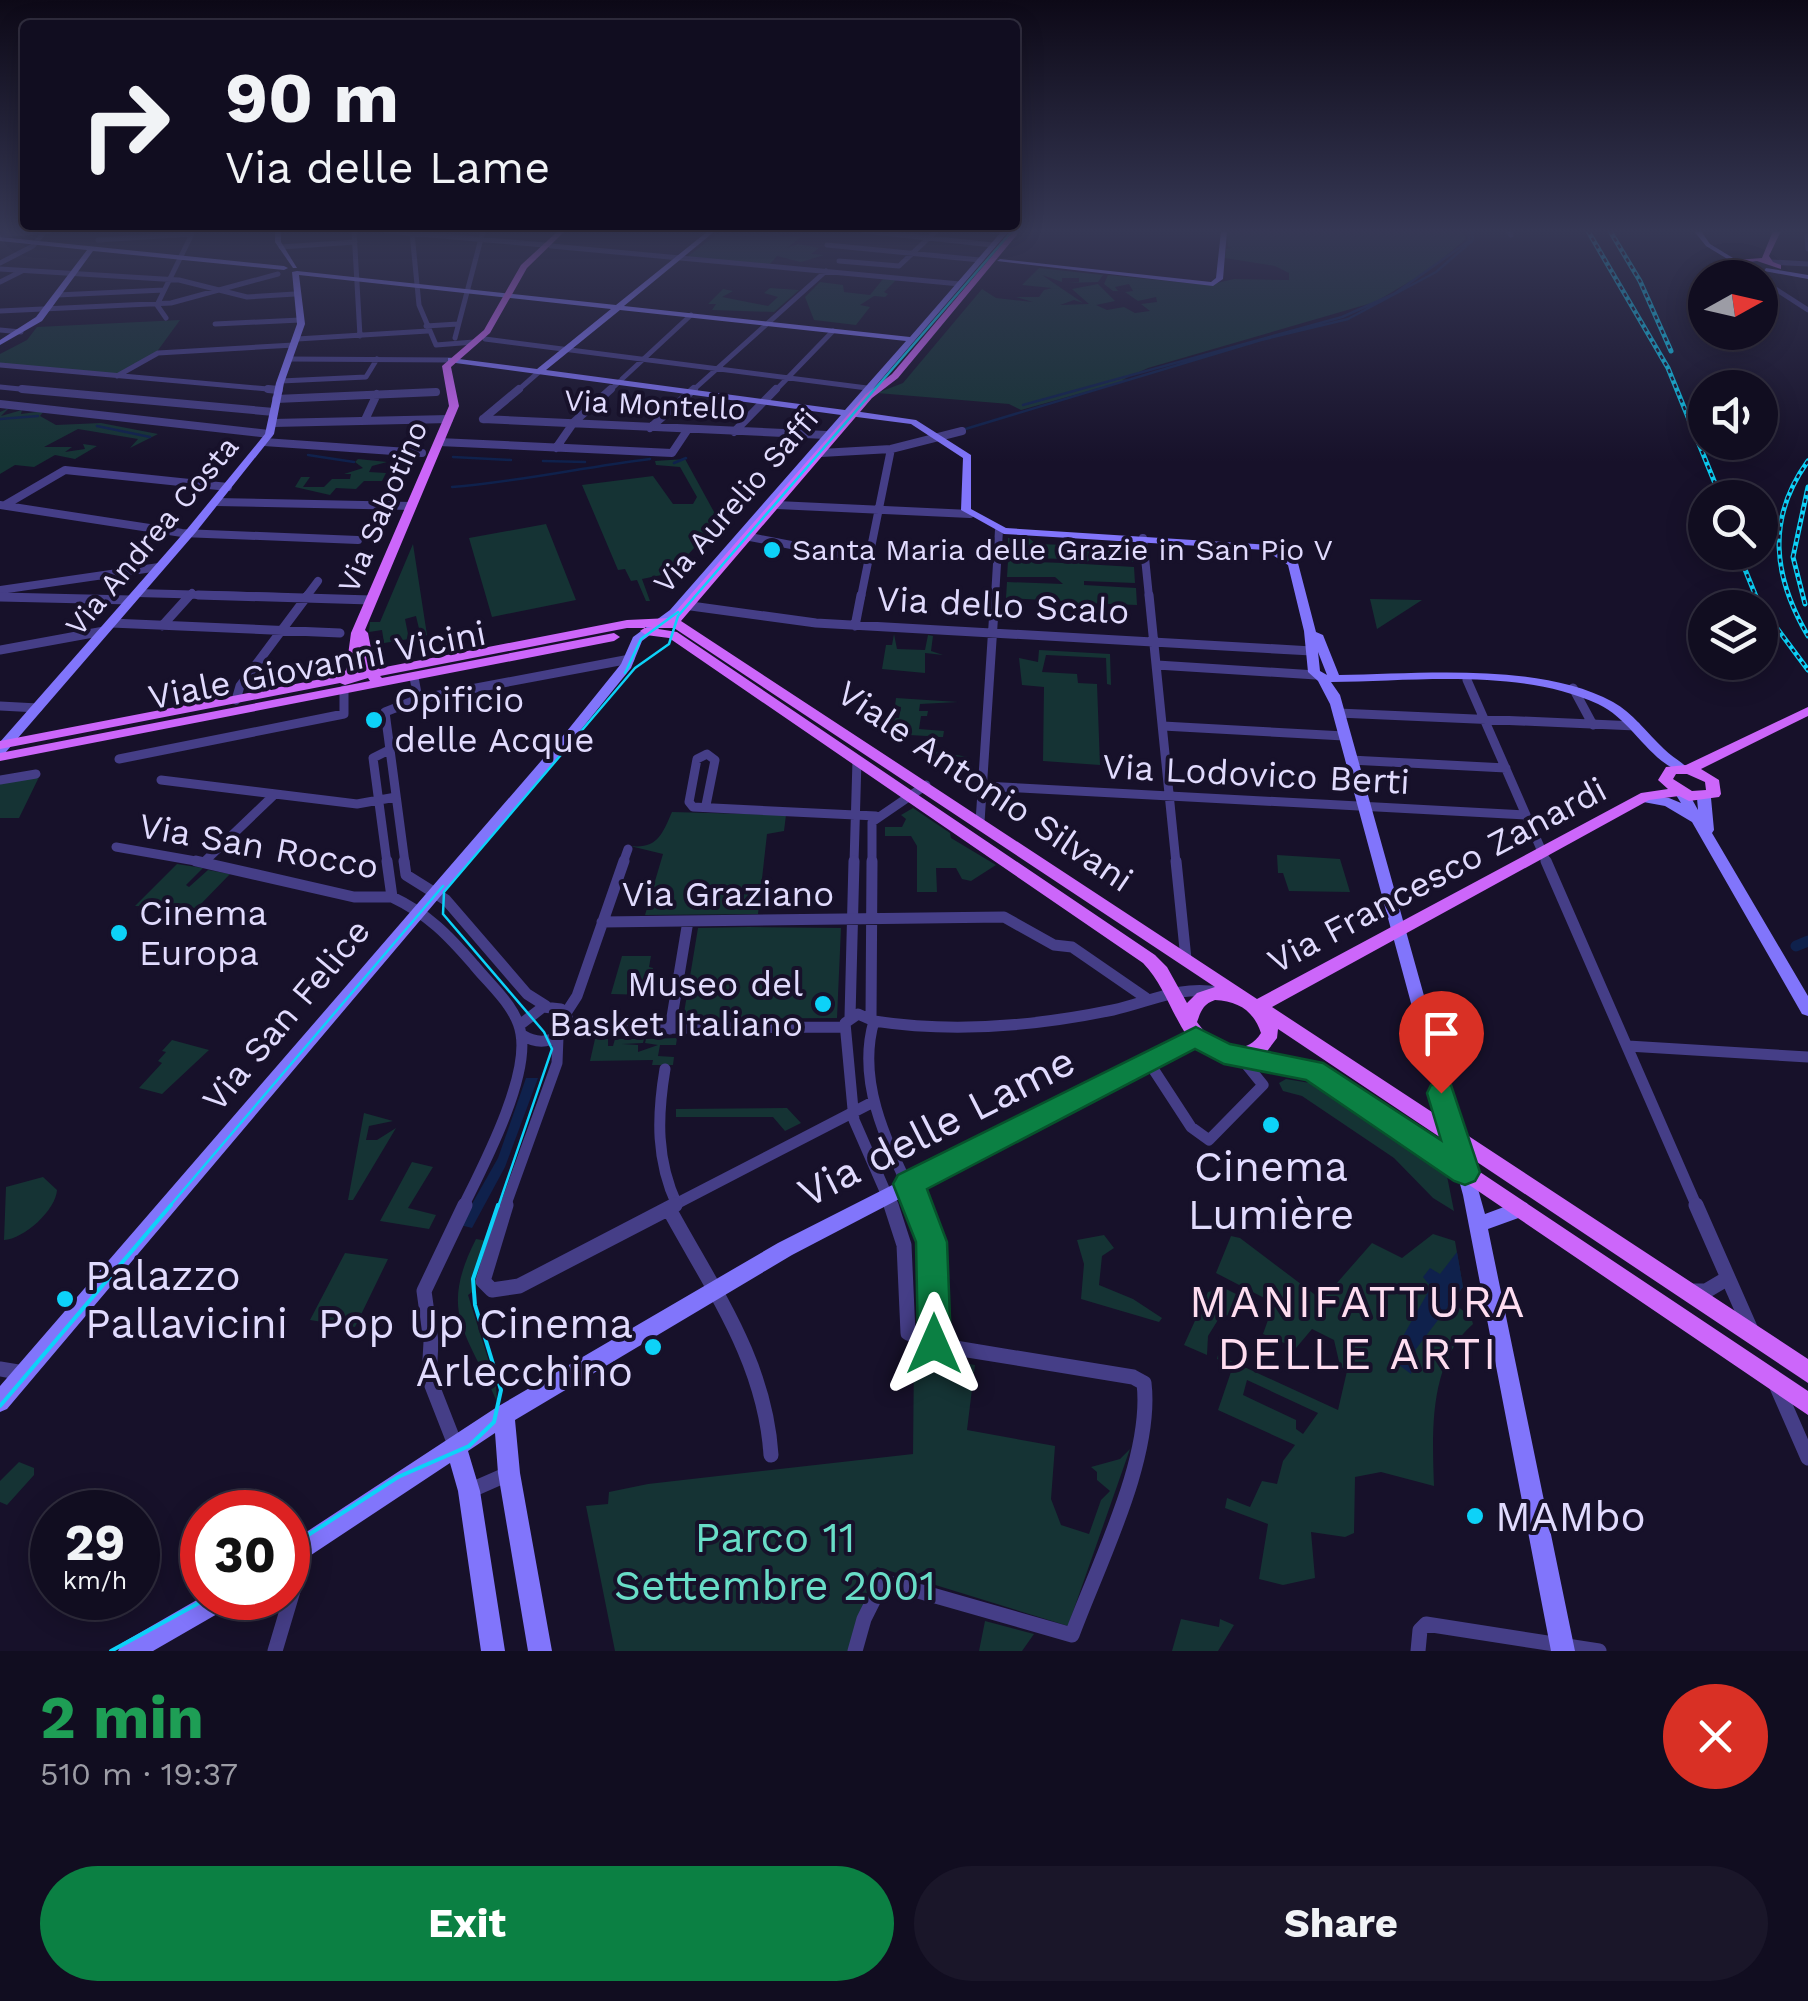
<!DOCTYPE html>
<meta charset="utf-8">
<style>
:root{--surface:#110d20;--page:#1a1629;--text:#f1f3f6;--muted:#9c9ca5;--line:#302d3e;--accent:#0b8043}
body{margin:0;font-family:"Work Sans",sans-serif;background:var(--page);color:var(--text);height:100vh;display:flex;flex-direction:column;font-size:38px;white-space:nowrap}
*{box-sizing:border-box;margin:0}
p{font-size:32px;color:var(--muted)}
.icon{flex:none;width:55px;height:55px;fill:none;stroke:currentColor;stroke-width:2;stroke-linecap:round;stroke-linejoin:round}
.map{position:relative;height:1651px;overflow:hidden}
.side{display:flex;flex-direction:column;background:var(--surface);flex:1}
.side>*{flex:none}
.hud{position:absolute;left:20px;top:20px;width:1000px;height:210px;border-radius:10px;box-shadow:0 5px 25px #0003,0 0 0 2px var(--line);background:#110d20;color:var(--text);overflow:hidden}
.needle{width:65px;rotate:82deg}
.buttons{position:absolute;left:1688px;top:260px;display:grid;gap:20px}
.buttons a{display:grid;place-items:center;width:90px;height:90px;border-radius:50%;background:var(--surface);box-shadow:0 5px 25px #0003,0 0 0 2px var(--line);font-size:50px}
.speed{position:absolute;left:30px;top:1490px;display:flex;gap:20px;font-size:50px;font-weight:700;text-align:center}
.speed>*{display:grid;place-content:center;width:130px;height:130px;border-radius:50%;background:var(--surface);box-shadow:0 5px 25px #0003,0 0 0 2px var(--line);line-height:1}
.speed small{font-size:25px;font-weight:400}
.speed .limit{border:15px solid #d22;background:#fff;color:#111}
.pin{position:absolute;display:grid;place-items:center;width:85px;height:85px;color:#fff;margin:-102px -42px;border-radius:50% 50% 50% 0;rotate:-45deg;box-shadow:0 0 10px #0007}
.pin .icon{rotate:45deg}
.me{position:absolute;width:110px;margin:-55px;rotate:0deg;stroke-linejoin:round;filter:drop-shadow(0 0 8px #0008)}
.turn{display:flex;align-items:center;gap:35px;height:210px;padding:0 40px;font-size:45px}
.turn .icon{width:130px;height:130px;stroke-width:2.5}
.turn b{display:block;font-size:70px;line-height:85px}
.round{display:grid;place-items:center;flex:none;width:105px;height:105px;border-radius:52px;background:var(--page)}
.overview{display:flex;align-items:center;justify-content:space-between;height:170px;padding:0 40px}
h1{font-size:60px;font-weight:700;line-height:75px;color:#1e9e55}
.cta{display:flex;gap:20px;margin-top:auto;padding:20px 40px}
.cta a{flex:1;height:115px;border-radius:60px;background:var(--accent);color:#fff;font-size:40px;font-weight:700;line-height:115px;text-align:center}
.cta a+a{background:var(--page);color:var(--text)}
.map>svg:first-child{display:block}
.green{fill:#153334;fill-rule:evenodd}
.water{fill:#0f214c}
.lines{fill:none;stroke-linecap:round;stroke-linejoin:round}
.stream{stroke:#0f214c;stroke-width:2.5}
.canal{stroke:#0f214c;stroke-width:11}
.street-far4{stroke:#453e87;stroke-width:5}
.street-far3{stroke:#453e87;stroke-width:8}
.street-far2{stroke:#453e87;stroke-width:9}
.street-far1{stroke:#453e87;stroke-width:11}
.street{stroke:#453e87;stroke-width:15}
.secondary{fill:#8175fb;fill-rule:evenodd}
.primary{fill:#cc66fa;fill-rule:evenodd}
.tram-far1{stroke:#0dd2f8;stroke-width:2.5}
.tram{stroke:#0dd2f8;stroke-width:4}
.rail-casing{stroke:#0dd2f8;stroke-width:5}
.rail{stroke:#17112a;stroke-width:2.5;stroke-dasharray:4;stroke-linecap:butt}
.route{fill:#0b8043;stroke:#07532c;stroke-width:2.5}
.poi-dot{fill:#0dd2f8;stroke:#17112a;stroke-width:4}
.labels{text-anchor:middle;stroke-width:8;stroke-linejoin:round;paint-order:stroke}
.far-street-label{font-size:30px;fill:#e1dbfe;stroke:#17112a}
.far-poi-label{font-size:30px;fill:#e1dbfe;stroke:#17112a;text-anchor:start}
.street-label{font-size:35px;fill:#e1dbfe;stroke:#17112a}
.poi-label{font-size:35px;fill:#e1dbfe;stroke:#17112a;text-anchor:start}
.near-street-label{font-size:42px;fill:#e1dbfe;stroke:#17112a}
.near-poi-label{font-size:42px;fill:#e1dbfe;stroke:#17112a;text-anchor:start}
.near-park-label{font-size:42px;fill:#68ddc7;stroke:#17112a}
.near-neighbourhood-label{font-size:45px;letter-spacing:2.5px;fill:#feddf0;stroke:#17112a}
</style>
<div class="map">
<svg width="1808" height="1651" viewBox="0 0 1808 1651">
<rect width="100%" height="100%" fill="#17112a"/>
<path class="green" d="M721 231H783L780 236 801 237 787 248 798 244 819 248 811 254 824 255 801 262 777 256 770 264 687 257Z
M1227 231H1463L1466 239 1426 272 1375 302 1148 368 1122 380 1135 378 1021 410 1009 404 877 393 903 383 982 289 996 298 1033 302 1016 297H1039L1044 290 1052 288 1022 285 1039 268 1103 275 1098 282 1066 283 1079 282V278H1062V282L1042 275 1083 303 1074 300 1060 305 1089 304 1072 289 1098 284 1115 301 1096 305 1107 310 1124 307 1135 313 1150 311 1141 304 1157 302 1156 297 1138 301 1125 292 1133 291 1129 284 1115 287 1118 291H1113L1104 284 1108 275 1208 285 1234 279 1289 280V273L1275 266 1225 258 1226 249 1232 248 1228 247Z
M883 279 896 280 884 292 888 294 885 297 874 296 860 305 870 307 856 325 814 320 805 297 820 282 843 285 844 292 870 295Z
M770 288 799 290 774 312 712 310 716 304H708L723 289 733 291 722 297 768 306 778 297 764 293Z
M180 320 156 353 118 374 0 364V354L27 340 37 327Z
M9 408 1 416 22 410 21 414 44 411 40 416 56 425 101 423 158 434 130 448 138 439 78 429 44 447H72L65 452 85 449 83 444 97 446 75 459 55 455 34 467 15 465 0 474V412Z
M358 459 387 462 372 466 369 472 386 473 382 481H364L356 489 336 488 330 495 295 487 301 477H310L303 487H324L332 479H350L351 474H344L363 468 355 462Z
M685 459 719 521 671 573 642 579 650 601H646L637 580 631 581 625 569 618 570 582 485 653 476 673 504H693L697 497 680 467 656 465 655 461Z
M546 524 576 600 492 617 469 538Z
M1008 538H1029L1036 544 1132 547 1134 562 1091 559 1084 564 1134 567 1135 583 1084 581V585L1136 588 1137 605 1085 603 1084 608 1064 607 1063 601 1006 598 1007 582 1063 584 1055 577H1007L1008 561 1063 563 1062 559 1008 557Z
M413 544 427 635 421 637 416 616 405 619 409 639 384 643 382 630 369 632 370 622H380Z
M1370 599 1419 600H1422L1377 629Z
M894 634 897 649 925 650 928 635 933 636 931 651 943 655 925 653V673L882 669 886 645H892Z
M1039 650 1110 654 1111 685 1107 684 1106 658 1046 655 1042 672 1077 674 1078 683 1097 684 1100 765 1043 761 1044 687 1022 685 1019 658 1038 662Z
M896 698 958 702 920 704 919 711H928L927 716H921L919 729 944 731 943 737H929L927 750 968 757 926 755 927 736 890 734 891 727 885 726 888 718H899L901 707 895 706Z
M39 777 19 818H0V783Z
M913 808 950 833 951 838 996 865 971 881 962 879 956 868H936L937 892H917V846L911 836H885V827H902L906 819 901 815Z
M672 812 786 815 784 831 767 834 758 914 645 915 663 854 630 846C657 849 662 835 672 812Z
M1277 855 1340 859 1350 892 1289 891 1283 873H1278Z
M177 864 203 868 186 885 189 887 208 870 230 874 197 908 135 906Z
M749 927 841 928 837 1018 683 1019 698 928Z
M622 956H651L649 967 653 968 648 995 611 994Z
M677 1038 676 1045H660L658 1056 674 1057 673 1065H652L653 1060 590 1061 595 1039H608V1046H613L615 1039H644L643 1043 622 1044 638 1045V1052L658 1045 645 1043 646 1039Z
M172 1040 209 1050 162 1094 139 1088 162 1063 158 1061 166 1052 162 1051Z
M1286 1079 1316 1084 1441 1169 1447 1176 1454 1211 1433 1198 1394 1158 1302 1096 1283 1091 1279 1083Z
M787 1108 801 1123 785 1131 773 1117H676V1109Z
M364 1113 393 1121 369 1126 366 1140H377L396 1128 353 1200H348Z
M412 1162 433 1167 408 1208 436 1215 429 1229 380 1221Z
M43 1177 57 1190C56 1210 24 1239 4 1240L6 1187Z
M1433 1234 1455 1241 1463 1287 1452 1302 1471 1317 1473 1324C1429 1362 1432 1430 1434 1486L1381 1472 1355 1477 1354 1533 1345 1537 1311 1532 1315 1578 1283 1585 1259 1579 1268 1524 1225 1508 1227 1498 1250 1507 1262 1481 1277 1484 1283 1461 1295 1445 1218 1410 1233 1366 1217 1359 1218 1355 1338 1410 1347 1371 1340 1366 1334 1340 1312 1329 1296 1348 1263 1334 1274 1303 1216 1273 1231 1236 1240 1238 1322 1300 1372 1243 1402 1258ZM1247 1380 1318 1413 1303 1434 1296 1429V1420L1243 1395Z
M1104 1235 1114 1248 1102 1256 1099 1285 1133 1299 1162 1318 1159 1322 1081 1299 1084 1264 1077 1240Z
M476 1239 488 1241 475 1290 468 1295 496 1384 497 1402C467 1331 438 1314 476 1239Z
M345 1253 388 1259 355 1327 310 1320Z
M1224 1288 1242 1297 1235 1316 1221 1315 1208 1336 1207 1355 1184 1345 1208 1292Z
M914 1355 975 1365 967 1430 1055 1446 1051 1499 1061 1525 1089 1534 1101 1500 1110 1491 1097 1480V1472L1091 1467 1120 1459 1130 1449 1068 1626 877 1567 849 1651H615L586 1506 608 1504 609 1492 648 1484 913 1454Z
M19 1462 34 1468V1475L7 1505 0 1502V1481Z
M1181 1619 1219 1627 1220 1619 1234 1625 1218 1651H1172Z
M985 1621 1034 1634 1022 1651H979Z"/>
<path class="water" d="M526 1078H538L505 1167 472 1228 460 1225 498 1158Z
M1457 1252 1463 1287 1416 1349 1411 1374 1395 1362 1402 1338 1431 1287 1423 1277 1430 1268 1440 1274Z"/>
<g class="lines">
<path class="stream" d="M1023 405 1342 317 1394 294 1469 241 1468 233
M0 419 38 416
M97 426 150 437
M962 430 1261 340 1348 319 1436 272 1473 240 1472 231
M308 455 354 462
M453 457 511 460
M543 461 585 462
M674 463 686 458
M452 487C518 482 584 467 650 459"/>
<path class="canal" d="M1796 946 1808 941"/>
<path class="street-far4" d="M354 231 360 336
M386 231 544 245
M864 231 993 245
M1508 231 1511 235
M412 233 419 305 436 345 474 342
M0 235 49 231
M1807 236 1808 249
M98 240 192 234 157 305 166 318
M827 245 980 260
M551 246 960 284
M281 247 355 242
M839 261 899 266 936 231
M1771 262 1808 264
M0 263 33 246 45 231
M1743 266 1758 278
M0 269 179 280 247 297 295 294
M1760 279 1808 310
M0 282 22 271
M57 295 164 290
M0 311 171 303 278 274
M215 324 300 320
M426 326 458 324
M0 330 21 332
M455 338 483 231
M297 339 428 331
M485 339 867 388
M288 359 451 360
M0 365 279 390
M117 376 158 353 294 345
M622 379 691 315
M281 381 366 377 377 359
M0 387 50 392
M516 392 540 371
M608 392 619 382
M691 392 826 271
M774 392 833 331"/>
<path class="street-far3" d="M22 389 274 412
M268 389 279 390
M276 399 436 392
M0 404 269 434
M483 419 826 435
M483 419 519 389
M365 420 377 394
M273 423 449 419
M650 428 694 389
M734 432 776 389
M264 442 422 453
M439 442 672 453 688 429
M556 448 574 422 611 389
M821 453 891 449 962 431
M216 502 412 506
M0 505 182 533 358 540
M5 505 65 470 228 487
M777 505 970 514
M750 537 869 560
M1143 538 1149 597
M0 590 159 567
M137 593 281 597
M0 597H14
M188 597 192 593
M306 597 318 581
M861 597 891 449
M995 597 999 530"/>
<path class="street-far2" d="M198 595 371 600
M1149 595 1176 863
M0 597 131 600
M691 606 816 623 1312 651
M111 623 340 633
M162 626 190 595
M855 626 861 595
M0 650 104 631
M1157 665 1316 675
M414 677 418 699 630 659
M1467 680 1547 863
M1573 688 1593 725
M236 700 240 686 308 595
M0 706 38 708
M1338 713 1636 726
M1163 726 1344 736
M119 759 344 714V690
M1350 760 1506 768
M0 780 36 774
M161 780 357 804 396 797
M983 786 1526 815
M706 805 715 760 707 754 697 759 689 802 693 807 876 816
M980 822 995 595
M116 847 207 863
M204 862 275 794
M387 863 373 758 391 749
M405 863 385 712 418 699
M623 863 628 849
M854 863 857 760
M872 863V822L926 785"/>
<path class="street-far1" d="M196 861 354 897H392
M387 861 392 897C428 914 448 935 474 965 490 985 517 1007 521 1034 529 1079 483 1166 463 1207
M404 861 406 875 446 900 527 994 546 1006
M1176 861 1186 959
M1546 861 1697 1207
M602 922 1004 917 1054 945 1072 947 1146 998
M566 1013 577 996 624 861
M850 1017 854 861
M871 1018 872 861
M874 1021C952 1033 1036 1026 1113 1010 1150 1002 1179 985 1218 992
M874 1021C855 1086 891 1150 918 1207
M874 1021 858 1014 845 1023 854 1120 892 1207
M521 1024 543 1007 561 1009 568 1019C561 1041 542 1047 522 1035
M566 1029 844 1027
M670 1029 688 921
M1628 1046 1808 1057
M1148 1061 1191 1127 1209 1140 1263 1085 1242 1059
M665 1069C657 1117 656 1160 677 1205
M505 1207 557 1063 558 1037
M670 1207 873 1102"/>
<path class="street" d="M506 1205 483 1281 492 1290 519 1286 675 1205
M917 1205C938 1248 934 1297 935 1344
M1696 1205 1751 1330
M669 1209C713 1290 765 1361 771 1455
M1694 1291H1706L1728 1278
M0 1369 24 1373
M1777 1387 1808 1458
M456 1447 429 1378 431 1342 424 1291 465 1205
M469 1491 508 1474
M275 1651 306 1547
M855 1651 864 1619 883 1581 1072 1635C1098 1564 1153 1458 1144 1383L1133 1377 943 1346 908 1333 904 1245 891 1205
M1418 1651 1420 1630 1426 1624 1599 1651"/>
<path class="secondary" d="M275 231H281V242L297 268H293L275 242Z
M708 231H715L624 306 910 337 1002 231H1009L854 411 916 420 971 455V509L1006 528 1271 545 1298 563 1316 632 1323 635 1339 675C1421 674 1539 662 1613 702 1633 713 1647 733 1664 749 1671 756 1680 761 1688 768L1681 772C1647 759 1632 720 1598 704 1520 668 1415 681 1331 682L1340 695 1485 1214 1520 1201 1527 1203 1529 1209 1527 1215 1488 1229 1575 1651H1551L1463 1195 1330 704 1318 681 1308 672 1304 631 1288 565 1265 550 1004 534 961 510 963 458 911 424 849 416 678 614 642 641 631 668 575 737 7 1409 0 1412V1386L567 731 621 664 633 637 670 610 841 415 448 362V358H451L537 369 611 309 299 275 305 324 284 383 274 434 196 532 5 753 0 754V742L188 528 265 434 276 383 297 324 292 272 297 271 616 305ZM620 310 906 341 845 410 546 370ZM1318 652 1327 675 1320 671Z
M1221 231H1227L1223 279 1213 286 997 261 1000 259 1211 282 1216 278Z
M1694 231H1701L1710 244 1738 261V263H1734L1706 246Z
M0 237 284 266 288 268 284 270 93 251 42 321 0 345V340L36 317 87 250 0 241Z
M1766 268 1808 275V279L1764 271Z
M1683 791 1688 792 1698 810 1697 798 1699 795H1709L1711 798 1714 830 1712 833 1808 996V1016L1802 1014 1692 822 1665 806 1638 801 1636 798 1643 794 1669 798 1681 803 1676 795Z
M1196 1031 1202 1033 1204 1037 1202 1041 792 1255 515 1420 520 1473 552 1651H528L498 1473 495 1433 468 1451 480 1491 505 1651H481L458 1491 450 1463 296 1565 288 1568V1544L497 1407 778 1243Z
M202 1597 235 1598 231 1606 153 1651H118L122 1643Z"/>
<path class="primary" d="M558 231H565L527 268 490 333 451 367 459 406 365 630 368 633 375 669 627 620 670 618 866 394 892 374 1013 231H1020L898 378 872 398 681 621 1257 999 1641 793 1668 789 1658 780 1666 767 1686 765 1808 707V716L1701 769 1719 780 1721 794 1719 797 1689 801 1679 796 1649 800 1272 1007 1808 1359V1383L1278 1029 1277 1038 1265 1054 1324 1068 1808 1391V1415L1313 1079C1279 1071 1209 1065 1188 1037 1171 1013 1164 985 1143 963L669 638 646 635 640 631 646 627 677 632 1155 955 1167 967 1187 1003 1197 993 1215 987 674 628H627L380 676 382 678 614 633 620 637 614 641 0 761V753L370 681 368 678 345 685 340 683 0 749V741L342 675 346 670 351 633 449 406 442 366 484 330 521 265ZM1676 774H1687L1705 782 1706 790 1692 791 1673 779ZM1215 1000C1238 1001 1254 1011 1261 1033 1243 1061 1212 1044 1197 1022 1201 1011 1203 1004 1215 1000Z
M1773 231H1781L1769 256 1773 262 1781 265V269L1757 261 1733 264 1736 260 1762 258Z"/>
<path class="tram-far1" d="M625 673 641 639 678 612
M169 1207 443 886
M498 1207 552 1049 544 1032 443 914 444 892 635 668 669 644 678 616 1012 231"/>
<path class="tram" d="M0 1406 171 1205
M288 1548 398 1477 469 1446 494 1422 501 1390 475 1305 473 1279 498 1205
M111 1651 208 1598"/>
<g class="rail-casing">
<path id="rail" d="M1588 231 1668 368 1721 498
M1610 231 1640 281 1671 351
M1808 461C1766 519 1773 576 1808 636
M1738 552 1759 604 1808 670
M1805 604 1793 557 1808 487"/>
</g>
<use href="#rail" class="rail"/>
</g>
<linearGradient id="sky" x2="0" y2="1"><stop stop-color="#0d0917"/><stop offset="0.5" stop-color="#363855"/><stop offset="1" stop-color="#363855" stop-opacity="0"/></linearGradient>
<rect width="1808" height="462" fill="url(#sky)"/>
<path class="route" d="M1196 1027 1230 1044 1323 1063 1441 1140 1427 1093 1431 1085H1451L1480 1172 1475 1181 1465 1185 1454 1181 1306 1080 1224 1064 1195 1049 927 1189 947 1242 951 1344 946 1355 934 1360 923 1355 918 1344 916 1242 893 1184 898 1175Z"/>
<g class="poi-dot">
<circle cx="772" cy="550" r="10"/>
<circle cx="374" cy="720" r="10"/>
<circle cx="119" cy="933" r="10"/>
<circle cx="823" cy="1004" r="10"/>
<circle cx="1271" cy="1125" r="10"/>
<circle cx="65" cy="1299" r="10"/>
<circle cx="653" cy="1347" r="10"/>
<circle cx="1475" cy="1516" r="10"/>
</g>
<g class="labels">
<g class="far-street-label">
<text transform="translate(655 405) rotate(3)" y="10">Via Montello</text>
<text transform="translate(736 501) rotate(-49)" y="10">Via Aurelio Saffi</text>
<text transform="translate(383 507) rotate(-67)" y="10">Via Sabotino</text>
<text transform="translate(152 536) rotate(-50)" y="10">Via Andrea Costa</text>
</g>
<g class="far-poi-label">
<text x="792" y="560">Santa Maria delle Grazie in San Pio V</text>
</g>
<g class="street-label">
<text transform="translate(1003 605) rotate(3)" y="12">Via dello Scalo</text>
<text transform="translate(317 665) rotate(-11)" y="12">Viale Giovanni Vicini</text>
<text transform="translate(1256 774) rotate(3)" y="12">Via Lodovico Berti</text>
<text transform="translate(985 786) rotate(34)" y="12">Viale Antonio Silvani</text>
<text transform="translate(259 846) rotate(10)" y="12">Via San Rocco</text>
<text transform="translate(1437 875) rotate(-28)" y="12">Via Francesco Zanardi</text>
<text x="728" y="906">Via Graziano</text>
<text transform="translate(286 1015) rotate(-50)" y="12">Via San Felice</text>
</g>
<g class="poi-label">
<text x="394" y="712">Opificio<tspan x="394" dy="40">delle Acque</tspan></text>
<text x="139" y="925">Cinema<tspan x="139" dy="40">Europa</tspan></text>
<text x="803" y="996" text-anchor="end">Museo del<tspan x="803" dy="40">Basket Italiano</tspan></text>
</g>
<g class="near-street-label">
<text transform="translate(936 1126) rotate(-27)" y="15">Via delle Lame</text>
</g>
<g class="near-poi-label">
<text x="1271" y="1181" text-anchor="middle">Cinema<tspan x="1271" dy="48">Lumière</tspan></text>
<text x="85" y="1290">Palazzo<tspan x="85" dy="48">Pallavicini</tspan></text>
<text x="633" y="1338" text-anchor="end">Pop Up Cinema<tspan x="633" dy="48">Arlecchino</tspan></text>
<text x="1495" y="1531">MAMbo</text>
</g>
<g class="near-park-label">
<text x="775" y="1552">Parco 11<tspan x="775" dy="48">Settembre 2001</tspan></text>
</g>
<g class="near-neighbourhood-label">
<text x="1358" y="1317">MANIFATTURA<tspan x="1358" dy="52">DELLE ARTI</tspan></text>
</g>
</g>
</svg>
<div class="buttons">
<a><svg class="needle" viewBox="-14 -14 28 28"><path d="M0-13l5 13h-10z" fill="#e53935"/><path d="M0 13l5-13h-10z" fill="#9c9ca5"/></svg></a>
<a><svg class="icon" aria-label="sound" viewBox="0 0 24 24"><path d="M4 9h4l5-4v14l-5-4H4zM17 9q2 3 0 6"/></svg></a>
<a><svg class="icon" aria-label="search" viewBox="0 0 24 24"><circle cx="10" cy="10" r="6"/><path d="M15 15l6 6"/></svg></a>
<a><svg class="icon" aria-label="layers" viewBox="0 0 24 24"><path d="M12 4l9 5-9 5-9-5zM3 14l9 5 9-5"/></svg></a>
</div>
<div class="speed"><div>29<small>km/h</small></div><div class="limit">30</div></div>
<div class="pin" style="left:1441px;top:1093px;background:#d93025"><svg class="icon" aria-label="arrive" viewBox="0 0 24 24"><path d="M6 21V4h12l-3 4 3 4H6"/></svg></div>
<svg class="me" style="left:934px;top:1344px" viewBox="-20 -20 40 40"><path d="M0-17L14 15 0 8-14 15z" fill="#0b8043" stroke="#fff" stroke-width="4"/></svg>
<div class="hud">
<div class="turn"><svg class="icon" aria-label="right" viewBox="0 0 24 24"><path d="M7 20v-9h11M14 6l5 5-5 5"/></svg><div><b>90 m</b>Via delle Lame</div></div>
</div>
</div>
<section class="side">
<div class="overview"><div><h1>2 min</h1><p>510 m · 19:37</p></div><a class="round" style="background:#d93025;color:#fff"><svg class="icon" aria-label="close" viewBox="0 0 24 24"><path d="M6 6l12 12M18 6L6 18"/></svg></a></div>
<div class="cta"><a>Exit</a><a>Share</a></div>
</section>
